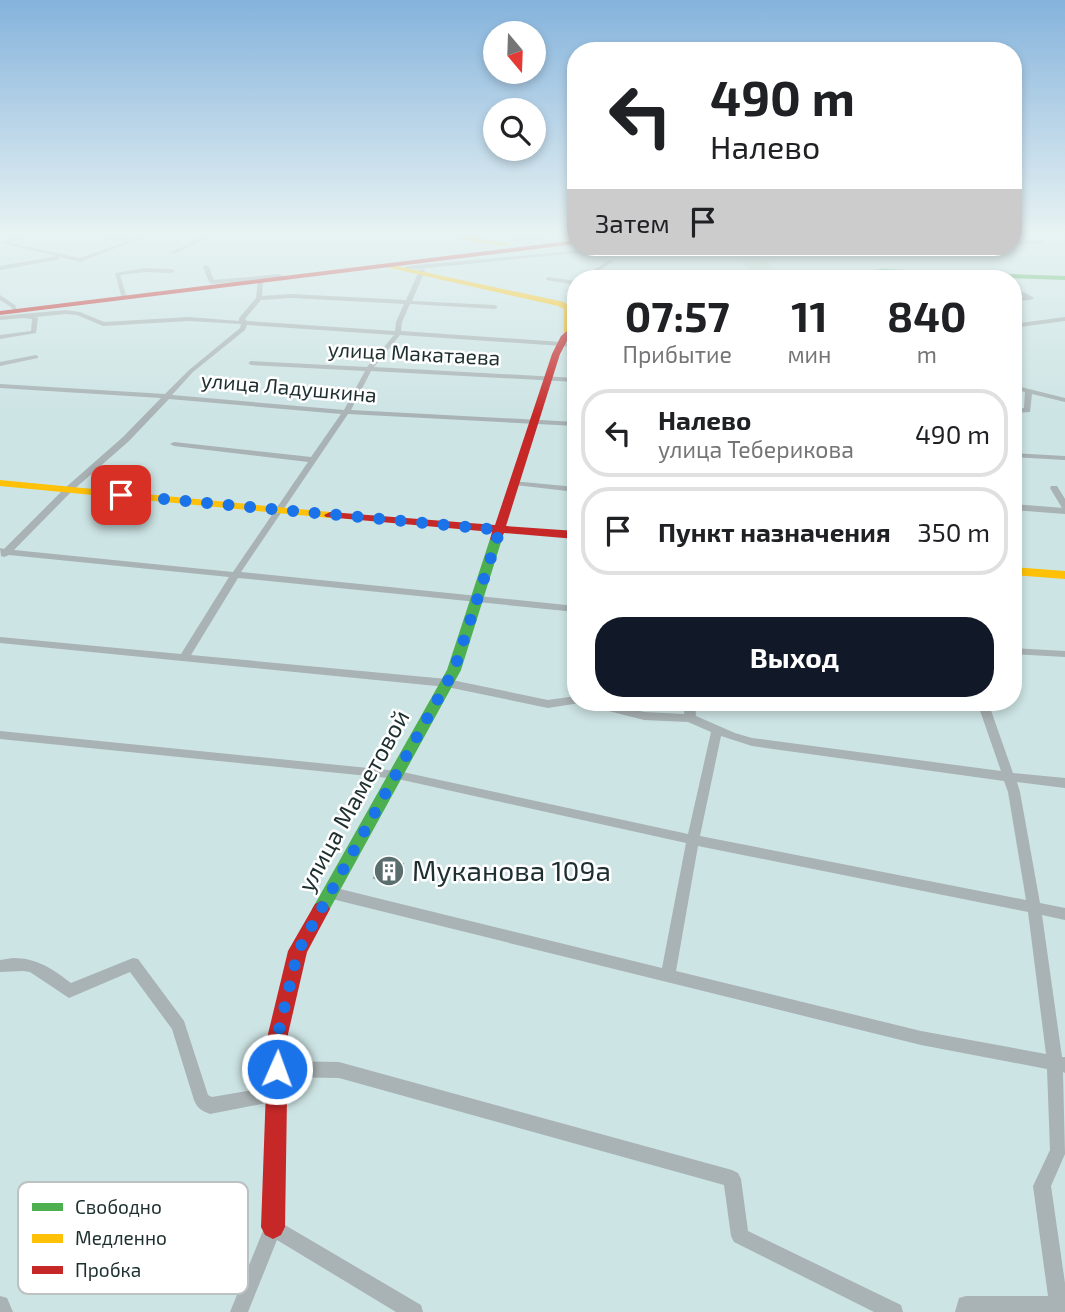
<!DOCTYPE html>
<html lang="ru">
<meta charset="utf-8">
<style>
:root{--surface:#fff;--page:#f6f6f6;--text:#202124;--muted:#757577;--line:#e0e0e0;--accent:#111827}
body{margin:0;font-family:"Exo 2",sans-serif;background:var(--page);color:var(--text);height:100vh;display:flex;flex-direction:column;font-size:26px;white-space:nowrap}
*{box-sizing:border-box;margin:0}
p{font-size:23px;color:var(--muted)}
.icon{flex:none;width:38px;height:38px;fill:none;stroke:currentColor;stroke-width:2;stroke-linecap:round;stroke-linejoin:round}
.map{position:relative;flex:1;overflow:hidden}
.details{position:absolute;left:567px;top:270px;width:455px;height:441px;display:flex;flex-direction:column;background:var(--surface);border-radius:28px;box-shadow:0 4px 10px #0003}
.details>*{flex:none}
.banner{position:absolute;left:567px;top:42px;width:455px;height:214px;border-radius:28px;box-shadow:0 4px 10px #0003;background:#fff;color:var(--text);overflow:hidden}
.needle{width:46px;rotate:161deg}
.buttons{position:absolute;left:483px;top:21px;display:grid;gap:14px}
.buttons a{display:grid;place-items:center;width:63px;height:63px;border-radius:50%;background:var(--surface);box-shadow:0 4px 10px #0003;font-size:35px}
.pin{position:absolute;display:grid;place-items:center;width:60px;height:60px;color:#fff;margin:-30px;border-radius:14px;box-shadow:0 4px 10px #0006}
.me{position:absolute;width:77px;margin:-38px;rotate:2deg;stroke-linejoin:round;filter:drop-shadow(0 0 5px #0008)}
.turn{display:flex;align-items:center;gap:24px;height:147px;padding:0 28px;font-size:32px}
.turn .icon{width:91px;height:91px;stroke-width:2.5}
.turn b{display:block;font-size:49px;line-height:60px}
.then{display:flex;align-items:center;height:66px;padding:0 28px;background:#0003;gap:14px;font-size:26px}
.eta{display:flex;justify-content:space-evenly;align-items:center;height:119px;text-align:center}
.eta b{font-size:42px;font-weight:700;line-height:49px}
.cta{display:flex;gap:14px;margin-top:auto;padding:14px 28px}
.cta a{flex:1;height:80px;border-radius:28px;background:var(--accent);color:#fff;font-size:28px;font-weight:700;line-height:80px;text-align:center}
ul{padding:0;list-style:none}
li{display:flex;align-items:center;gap:21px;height:88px;margin:0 14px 10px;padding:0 14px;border:4px solid var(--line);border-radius:28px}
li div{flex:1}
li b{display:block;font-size:26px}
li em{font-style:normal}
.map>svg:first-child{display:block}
.green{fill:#c0d9c8}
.building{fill:#b2c7c3;stroke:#99aaa8;stroke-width:2}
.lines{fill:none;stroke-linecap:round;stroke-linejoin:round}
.street{fill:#a9b2b4;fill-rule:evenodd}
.fast{fill:#4caf50;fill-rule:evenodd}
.slow{fill:#ffc107;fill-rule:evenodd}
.jam{fill:#c62828;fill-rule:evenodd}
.route{stroke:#1a73e8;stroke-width:12;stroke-dasharray:0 21.6}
.labels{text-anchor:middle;stroke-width:5;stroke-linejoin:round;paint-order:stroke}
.far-street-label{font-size:21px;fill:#1e2f2f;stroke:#fff}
.street-label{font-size:24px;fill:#1e2f2f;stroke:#fff}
.near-poi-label{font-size:28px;fill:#1e2f2f;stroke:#fff;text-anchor:start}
.key{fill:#fff;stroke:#bcc1c1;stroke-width:2}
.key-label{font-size:19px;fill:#1e2f2f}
</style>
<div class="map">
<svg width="1065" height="1312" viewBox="0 0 1065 1312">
<rect width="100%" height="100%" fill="#cde4e4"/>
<path class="green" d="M752 258 767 260 780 276 770 278 754 277 742 261Z"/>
<path class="building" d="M381 860 403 864 396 882 374 878Z"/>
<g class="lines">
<path class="street" d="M30 232H37L10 243 80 258 125 242 83 232C99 232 117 240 130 239 140 239 148 232 158 232L80 262 59 257 57 260 0 270V266L57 256 1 243Z
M212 232H219L174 254 169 253Z
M309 232H360L358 234Z
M558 232H573L511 242 508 240Z
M1013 240H1042L1045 242 1042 244H1013Z
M618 247H635L408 270 405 268 408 266Z
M609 260 614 261 587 278H581Z
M206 265 209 267 214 280 280 274 285 279 282 281 278 278 212 284 209 282 203 267Z
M145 268 172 269 175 271 172 273 145 272 120 275 127 298 122 299 115 273Z
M422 269 425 271 412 301 495 305 498 307 495 309 410 304 402 322 401 331 576 343V347L400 335 374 367 576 378V382L371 371 351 410 576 422V426L348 414 241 572 576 606V612L238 578 191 655 447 679 548 700 576 696V702L580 703 548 708 447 687 0 643V637L181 654 229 577 9 555 4 557 1 556 0 548 4 549 65 488 123 437 161 398 0 388V384L165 394 189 370 240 328 241 324 189 321 103 326 77 315 66 314 36 317 38 318 36 333 0 339V335L31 331 32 319 24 318 0 320V316L66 310 80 312 104 322 189 317 239 321V318L256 298 258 281 263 282 262 296 291 294 406 300 419 271ZM291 298 404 304 396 322 395 331 247 321 245 319 261 300ZM247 325 394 335 367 367 251 361 248 363 251 365 365 371 344 410 172 395 193 372 245 330ZM169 399 341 414 311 457 174 442 170 444 174 446 308 462 233 572 14 550 71 492 129 441Z
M548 277 576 281V285L546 280V278Z
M1013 287 1033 297 1034 298 1031 300 1013 301V297H1024L1013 291Z
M0 295 15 305 18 312H14L11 307 0 300Z
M1065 317V321L1013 328V324Z
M36 355 38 356V358L0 366V362Z
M1013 385 1065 398V402L1032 394 1030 412 1013 413V409L1024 408 1025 392 1013 389Z
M1013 453 1065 456V460L1013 457Z
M512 481 576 487V492L515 485 511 483Z
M1051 486H1057L1065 499V514L1013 510V504L1064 508H1062L1050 488Z
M1013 648 1065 651V657L1013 654Z
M583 702H603L644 712 684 714 685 702H695L696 716 735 733 752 738 1001 771 977 702H988L1013 773 1065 778V788L1017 782 1020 792 1040 903 1065 908V920L1042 915 1062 1057H1065V1073L1063 1072 1065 1154 1051 1186 1065 1283V1312H955L959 1298 966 1296H1048L1033 1186 1050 1150 1047 1069 921 1045 332 899 327 897 325 893 327 889 332 887 662 968 686 843 398 779 0 739V731L398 771 688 834 711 732 688 722 644 720 585 705ZM721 736 752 746 1004 781 1008 792 1026 900 700 836ZM698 846 1028 912 1046 1054 921 1031 676 971Z
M13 958C37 958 53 969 71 983L133 958 138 959 184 1021 208 1095 212 1097 276 1086 282 1088 284 1094 282 1100 210 1114C202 1111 197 1108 194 1100L172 1029 130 972 69 998 30 972 23 971 0 972V960Z
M277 1061 339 1062 732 1170 738 1173 741 1179 748 1231 901 1305 903 1312H874L734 1242 731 1236 724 1185 339 1078 277 1077 271 1074 269 1069 271 1064Z
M273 1218 421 1305 423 1312H396L277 1240 248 1312H230L267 1221Z
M0 1296 7 1298 13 1312H0Z"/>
<path class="fast" d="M882 269 1065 276V280L882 273 836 278H814Z
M496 535 502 539 461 670 327 914 321 917 315 914 312 909 315 904 447 670 490 539Z"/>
<path class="slow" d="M445 232H456L474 238 511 244 508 246 473 242Z
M387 264 564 302 572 308V333L568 336 564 333V309L558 306 390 268 386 266Z
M0 480 330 512 336 515 330 518 0 486Z
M1013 567 1065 571V579L1013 575Z"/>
<path class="jam" d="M576 240V244L0 315V311Z
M573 326H576V332L568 339 560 354 506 526 576 531V539L504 533 500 542 496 543 490 539 492 532 326 517 324 515 330 512 495 525 552 354 561 336Z
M321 901 327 904 330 909 307 952 288 1034 285 1227 281 1235 273 1239 265 1235 261 1227 268 1034 288 951 315 904Z"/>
</g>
<linearGradient id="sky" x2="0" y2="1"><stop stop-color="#85b3dc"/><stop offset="0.56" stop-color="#e8f3f3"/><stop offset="1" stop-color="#e8f3f3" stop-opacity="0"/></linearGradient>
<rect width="1065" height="416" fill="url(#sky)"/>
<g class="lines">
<path class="route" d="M121 495 500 530 454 670 298 951 278 1034 277 1069"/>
</g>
<defs>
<g id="building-disc" transform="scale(1.575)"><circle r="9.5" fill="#5b6e6e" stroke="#fff"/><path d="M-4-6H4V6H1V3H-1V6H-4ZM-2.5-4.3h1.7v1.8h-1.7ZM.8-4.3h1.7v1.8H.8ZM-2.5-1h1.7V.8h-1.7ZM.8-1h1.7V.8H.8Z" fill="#fff"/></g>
</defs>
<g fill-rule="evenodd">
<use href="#building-disc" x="389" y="871"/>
</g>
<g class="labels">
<g class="far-street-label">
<text transform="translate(414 354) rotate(3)" y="7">улица Макатаева</text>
<text transform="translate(289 388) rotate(5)" y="7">улица Ладушкина</text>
</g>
<g class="street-label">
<text transform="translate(354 801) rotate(-61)" y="8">улица Маметовой</text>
</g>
<g class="near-poi-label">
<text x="412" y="881">Муканова 109а</text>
</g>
</g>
<rect x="18" y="1182" width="230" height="112" rx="10" class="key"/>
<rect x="32" y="1203" width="31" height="8" fill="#4caf50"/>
<rect x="32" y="1234" width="31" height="9" fill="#ffc107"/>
<rect x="32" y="1266" width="31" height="8" fill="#c62828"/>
<g class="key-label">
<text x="75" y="1214">Свободно</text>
<text x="75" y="1245">Медленно</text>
<text x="75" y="1277">Пробка</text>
</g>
</svg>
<div class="buttons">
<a><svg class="needle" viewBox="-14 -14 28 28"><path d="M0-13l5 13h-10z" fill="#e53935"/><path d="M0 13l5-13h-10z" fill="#757577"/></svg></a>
<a><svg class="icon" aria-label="search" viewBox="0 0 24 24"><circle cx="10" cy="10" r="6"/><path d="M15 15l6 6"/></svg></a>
</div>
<div class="pin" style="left:121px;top:495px;background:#d93025"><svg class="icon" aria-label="arrive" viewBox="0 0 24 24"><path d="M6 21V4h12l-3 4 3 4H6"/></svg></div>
<svg class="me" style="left:277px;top:1069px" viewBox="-20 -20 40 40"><circle r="17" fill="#1a73e8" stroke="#fff" stroke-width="3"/><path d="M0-11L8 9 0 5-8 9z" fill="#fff"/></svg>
<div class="banner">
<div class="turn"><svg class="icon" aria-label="left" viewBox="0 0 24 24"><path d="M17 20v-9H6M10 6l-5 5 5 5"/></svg><div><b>490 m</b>Налево</div></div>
<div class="then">Затем<svg class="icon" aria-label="arrive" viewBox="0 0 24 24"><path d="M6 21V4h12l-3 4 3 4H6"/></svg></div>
</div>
<section class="details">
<div class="eta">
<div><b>07:57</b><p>Прибытие</p></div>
<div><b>11</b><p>мин</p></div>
<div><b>840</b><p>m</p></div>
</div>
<ul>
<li><svg class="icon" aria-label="left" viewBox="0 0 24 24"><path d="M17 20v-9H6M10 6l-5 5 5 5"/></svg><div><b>Налево</b><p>улица Теберикова</p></div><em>490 m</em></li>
<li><svg class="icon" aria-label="arrive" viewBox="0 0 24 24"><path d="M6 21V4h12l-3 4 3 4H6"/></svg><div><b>Пункт назначения</b></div><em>350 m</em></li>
</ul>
<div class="cta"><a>Выход</a></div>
</section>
</div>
